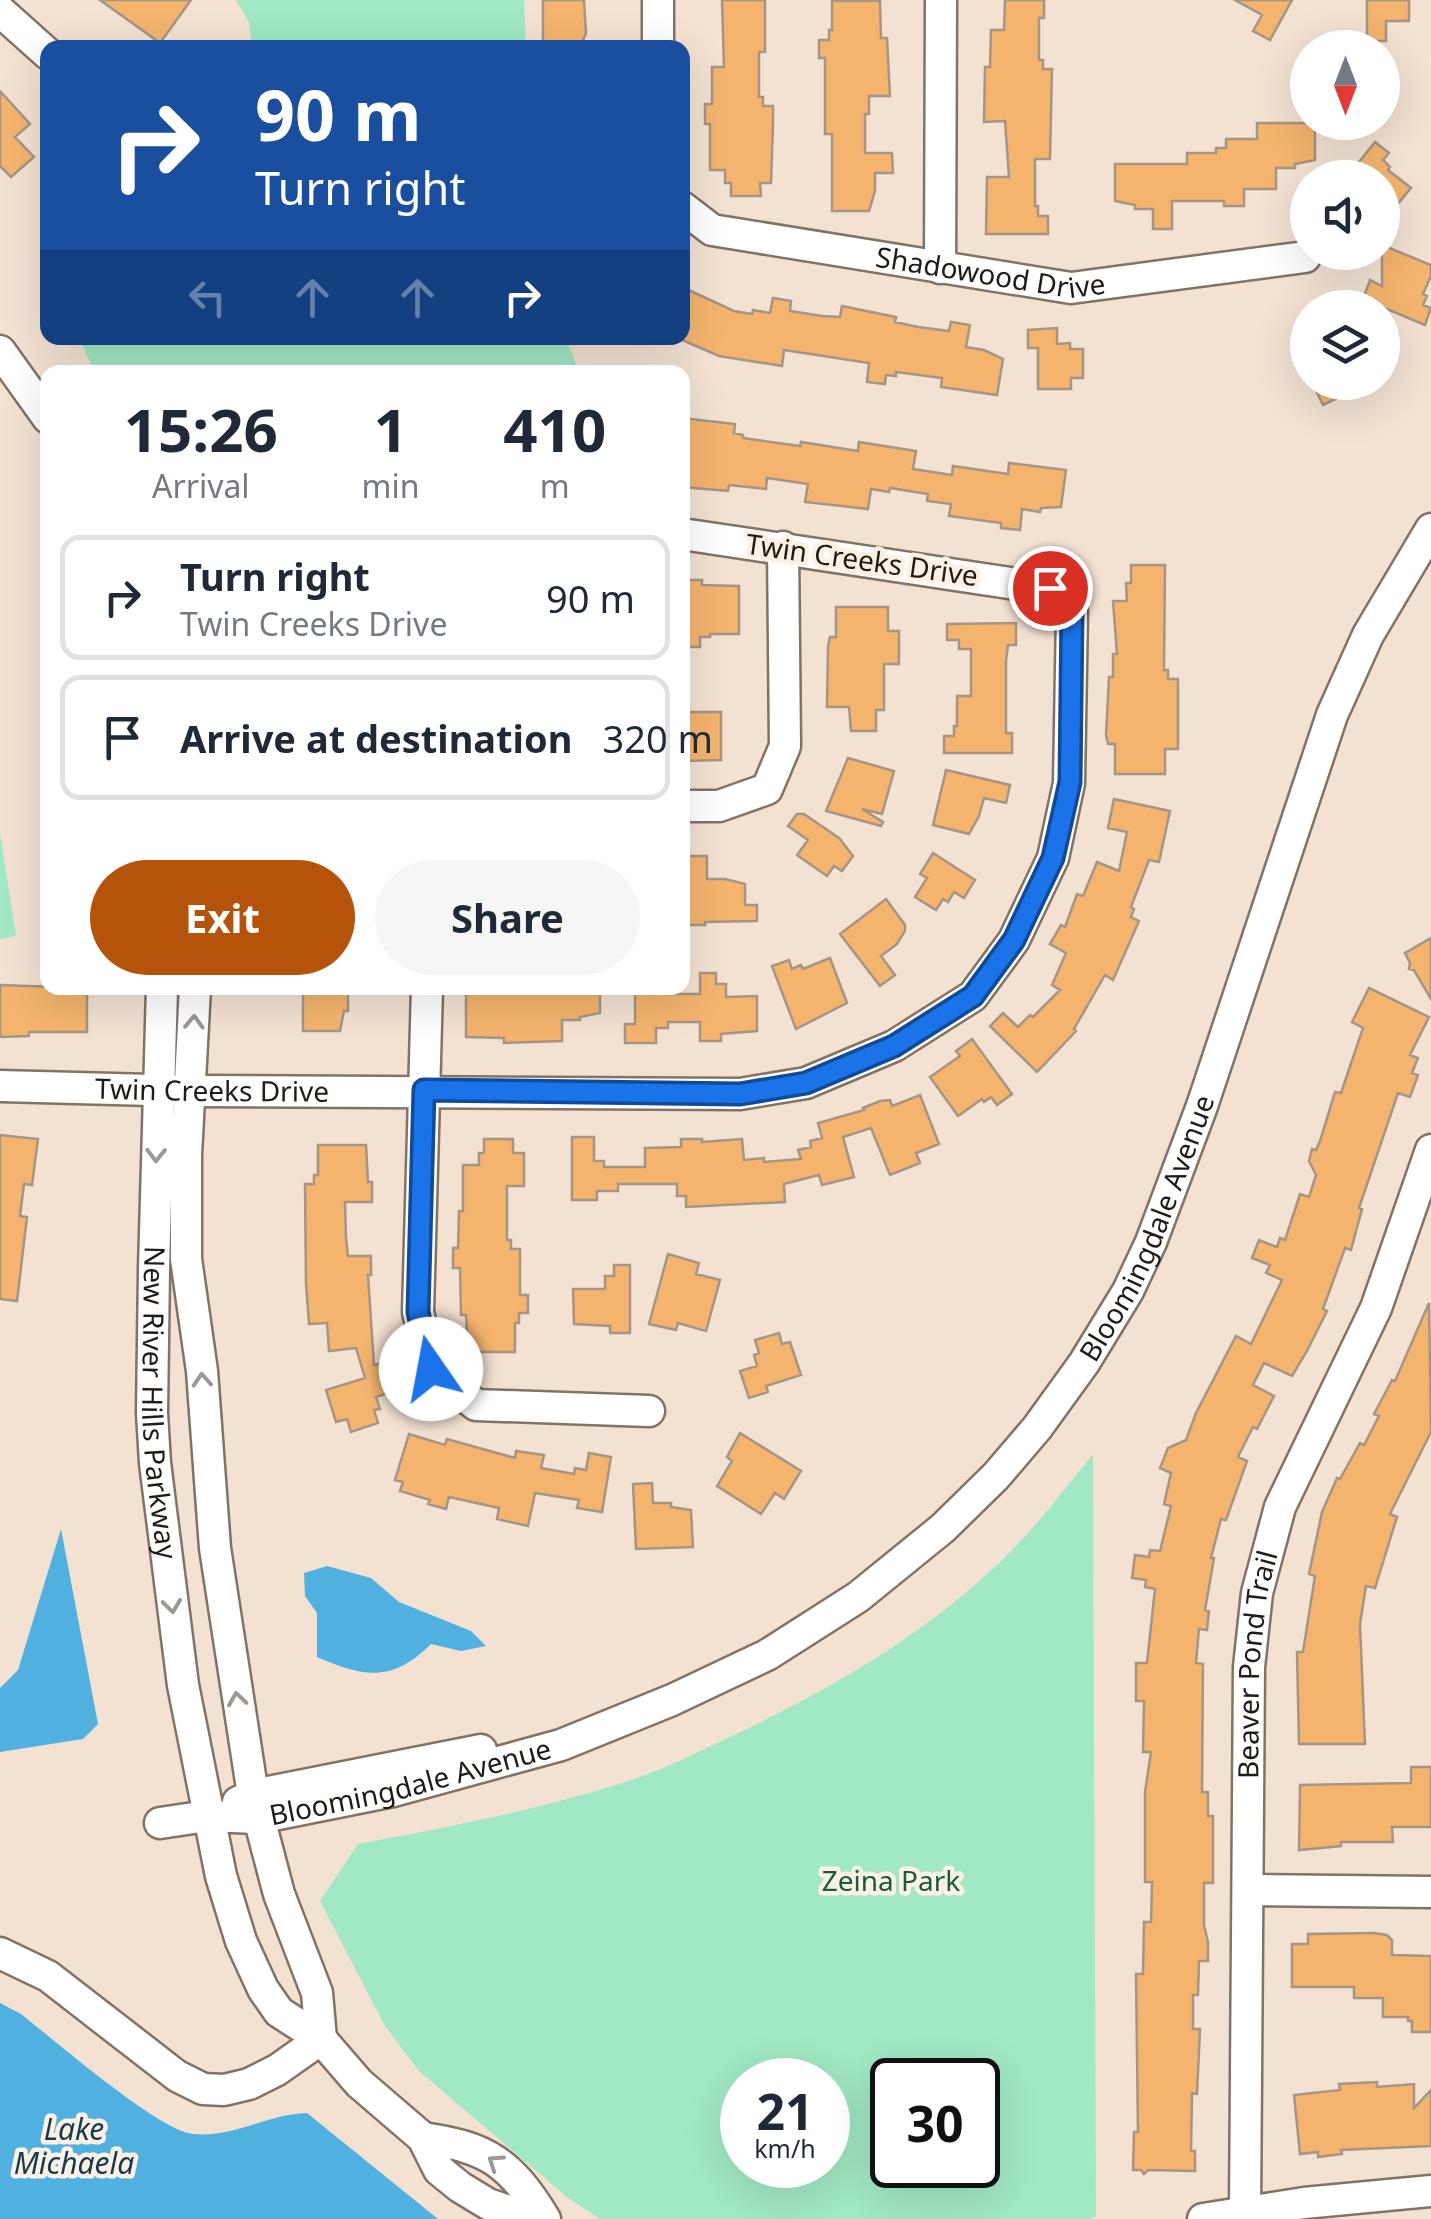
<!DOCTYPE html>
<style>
:root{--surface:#fff;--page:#f6f6f7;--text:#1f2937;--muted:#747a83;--line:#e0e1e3;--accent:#b45309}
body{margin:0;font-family:"Noto Sans",sans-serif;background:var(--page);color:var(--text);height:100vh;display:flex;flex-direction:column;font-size:38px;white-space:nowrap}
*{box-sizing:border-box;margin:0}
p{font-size:32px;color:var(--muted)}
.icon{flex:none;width:55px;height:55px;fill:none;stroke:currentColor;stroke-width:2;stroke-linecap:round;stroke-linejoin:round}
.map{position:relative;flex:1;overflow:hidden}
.panel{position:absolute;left:40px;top:365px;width:650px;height:630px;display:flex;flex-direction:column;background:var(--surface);border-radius:20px;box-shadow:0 10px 40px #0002}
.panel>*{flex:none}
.top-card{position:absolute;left:40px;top:40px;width:650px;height:305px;border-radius:20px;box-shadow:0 10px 40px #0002;background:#1a4fa0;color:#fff;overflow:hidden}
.needle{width:65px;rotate:180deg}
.controls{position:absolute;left:1290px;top:30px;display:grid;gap:20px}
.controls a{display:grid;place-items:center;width:110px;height:110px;border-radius:50%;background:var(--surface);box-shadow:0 10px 40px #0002;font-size:50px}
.speed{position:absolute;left:720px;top:2058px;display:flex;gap:20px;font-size:50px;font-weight:700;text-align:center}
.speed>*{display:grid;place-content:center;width:130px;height:130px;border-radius:50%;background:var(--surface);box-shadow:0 10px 40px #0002;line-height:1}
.speed small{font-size:25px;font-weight:400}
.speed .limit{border:5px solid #111;border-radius:15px;background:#fff;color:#111}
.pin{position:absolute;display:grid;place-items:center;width:85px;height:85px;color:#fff;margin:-42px;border:5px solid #fff;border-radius:50%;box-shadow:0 2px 10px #0007}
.me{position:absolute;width:110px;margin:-55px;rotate:348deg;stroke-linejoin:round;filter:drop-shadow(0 0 8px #0008)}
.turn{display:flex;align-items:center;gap:35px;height:210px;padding:0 50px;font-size:45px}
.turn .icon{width:130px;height:130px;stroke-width:2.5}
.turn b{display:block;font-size:70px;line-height:85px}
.lanes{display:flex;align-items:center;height:95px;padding:0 50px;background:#0003;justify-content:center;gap:50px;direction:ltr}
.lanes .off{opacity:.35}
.eta{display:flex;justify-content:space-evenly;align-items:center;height:170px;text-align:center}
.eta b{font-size:60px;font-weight:700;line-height:70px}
.button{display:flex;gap:20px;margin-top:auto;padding:20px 50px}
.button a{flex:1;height:115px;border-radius:60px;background:var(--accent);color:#fff;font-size:40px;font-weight:700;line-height:115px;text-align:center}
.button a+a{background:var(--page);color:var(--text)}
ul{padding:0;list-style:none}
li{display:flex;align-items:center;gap:30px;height:125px;margin:0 20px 15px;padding:0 30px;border:5px solid var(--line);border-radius:20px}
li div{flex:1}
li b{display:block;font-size:38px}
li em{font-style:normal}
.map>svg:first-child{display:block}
.green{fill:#a1e8c4;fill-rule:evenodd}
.water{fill:#50b1e1}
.building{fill:#f4b46e;stroke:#a49585;stroke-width:2.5}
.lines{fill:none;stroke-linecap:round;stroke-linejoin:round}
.minor-casing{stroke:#827364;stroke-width:35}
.minor{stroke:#fff;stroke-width:30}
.oneway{stroke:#9b9896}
.route-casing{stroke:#114b97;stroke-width:25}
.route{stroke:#1a73e8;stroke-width:18}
.labels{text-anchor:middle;stroke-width:9;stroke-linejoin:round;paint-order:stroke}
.street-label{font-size:28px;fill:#211b15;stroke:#fef0e3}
.park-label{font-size:28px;fill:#105d3f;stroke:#fef0e3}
.water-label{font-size:30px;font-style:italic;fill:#123c50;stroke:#fef0e3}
</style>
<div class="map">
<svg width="1431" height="2219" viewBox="0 0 1431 2219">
<rect width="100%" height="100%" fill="#f3e2d2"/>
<path class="green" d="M236 0H524L526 47H252L249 22Z
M93 338H566L579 372H95L82 345Z
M0 833 16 936 0 939Z
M1093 1454 1096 2216 1091 2219H600L567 2197 419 2071 385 2026 320 1901 358 1844C448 1827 538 1810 625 1782 661 1771 696 1753 730 1737 822 1693 912 1643 987 1574 1027 1539 1060 1495 1093 1454ZM742 2080H828V2165H742ZM892 2080H978V2165H892Z"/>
<path class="water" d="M61 1529 98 1724 83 1739 0 1752V1688L18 1670Z
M327 1566 371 1578 399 1602 471 1631 486 1646 461 1651 431 1644C393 1682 365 1678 317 1657V1613L305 1596 304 1573Z
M0 2003 21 2014C53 2039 159 2131 193 2134 233 2138 268 2114 307 2113L438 2219H0Z"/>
<path class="building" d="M100 0H191L160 43Z
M543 0H584L586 33 580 48H543Z
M722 0H765V52H759V97H763V106H773V124L771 183H760L761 196H731V183H725V170H710V124H705V104H712V67H724Z
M1005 0H1044V18H1039V60H1043V69H1052L1050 159H1035V206H1038V216H1048V234H986L987 177H1009L1005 121 984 122 985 67H990L991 30H1004Z
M1235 0H1292L1270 40 1253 31 1262 15Z
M1367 0H1409V21H1386V41H1367Z
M832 1H880L881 38H887L890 96H869V114H865V153H892L893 173H875V191L869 211H832V134H825V58H819V40H829V30H832Z
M0 91 30 124 15 137 34 157 11 177 0 166Z
M1257 123H1315V160L1295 164V168H1276V189H1244V206H1224V201H1172V229H1153V209H1135V205L1115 201V164H1187V153H1216V148H1226V139H1257Z
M1375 142 1389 153 1383 160 1390 167 1388 170 1411 188 1382 223V175L1346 178Z
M1382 245 1431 265V276L1423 294 1427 296 1423 305 1431 308 1425 325 1363 299 1370 280 1382 286Z
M682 287 734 311 752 314 753 310 770 313 773 298 791 301 790 311 822 316 840 317 842 306 896 317 895 322 918 327 949 331 951 322 970 325 966 347 984 350 1003 359 997 395 941 387 942 378 896 372V376L886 375 885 384 867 382 869 363 784 350 782 366 719 356 682 340Z
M1057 328V344L1070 343V349H1083V378H1071V389H1038V348H1028V330Z
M1312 382H1371L1323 405Z
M682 418 735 424 734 433 743 435V438L800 446 801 442 858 451 859 442 916 451 913 469 952 475 953 466 1008 474 1009 463 1066 470 1061 507 1041 508 1040 512 1022 509 1020 530 1001 528V523L949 516 951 504 927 501 928 494 890 488 889 492 871 489 868 509 805 502 808 484 767 478 766 489 729 485 728 491 682 487Z
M1131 565H1165L1164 670H1168V679H1178V749H1165V774H1115V744H1108L1106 735 1109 677H1113V654H1117L1113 601H1127L1126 583H1131Z
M682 580H702V585L739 586V634H710V637H700V647H682Z
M836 607H888V631H899V664H884V710H876V731H851L849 707H827L828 646 830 637H836Z
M1016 623V645H1008L1006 661V733H1012V753H944V736H954V726H957V696H971V649H959V640H947V624Z
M682 712H721V760L682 761Z
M848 758 894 771 882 814 862 809 883 822 881 826 826 811Z
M946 770 1010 785 1006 803 984 798 979 816 969 834 933 825Z
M1114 799 1170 811 1159 862 1149 860 1131 907 1134 909 1131 917 1139 921 1113 980 1105 975 1074 1029 1076 1031 1037 1072 990 1026 1003 1013 1018 1027 1030 1015 1033 1017 1060 990 1052 985 1066 953 1050 944 1061 925 1065 927 1077 894 1083 896 1097 862 1119 871 1127 832 1108 828Z
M797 814H804L839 838 853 856 842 871 834 866 827 876 797 855 808 840 788 826Z
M933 853 975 880 964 898 954 892 948 902 943 899 936 910 915 897 927 878 920 874Z
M688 856H707V879H725L745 884V905H757V921L705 922V925H688Z
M886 899 905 925V931L897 944 881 956 895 975 880 986 840 934Z
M1431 938V999L1414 970 1409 969 1410 963 1405 953Z
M830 958 847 1003 796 1029 772 966 789 960 792 969 801 965 803 969Z
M700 973H716V984H726V997L757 996V1031L721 1034V1041H700V1022H668V1028H656V1043H625V1024H635V988H668V994H700Z
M0 985 87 988V1032H29V1036L0 1037Z
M303 988H348V1011H344L340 1031H303Z
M496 988H600V1013L580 1017V1020H562V1041L504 1043V1038L466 1037V989Z
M1369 988 1429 1017 1410 1055 1418 1058 1412 1073 1418 1075 1410 1097 1398 1093 1359 1208 1362 1209 1351 1250 1345 1248 1323 1309 1327 1311 1307 1351 1292 1376 1264 1363 1253 1385 1274 1396 1257 1429 1253 1427 1238 1457 1247 1461 1226 1520 1221 1519 1211 1558H1214L1205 1610 1209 1611 1207 1630 1199 1629 1196 1663 1203 1664 1202 1792H1208V1816H1213V1883H1204V1925L1208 1942V1961H1199L1198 1995H1193V2029H1200L1197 2094 1192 2093 1191 2151H1195V2171L1148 2170 1144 2174 1141 2170H1133L1134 2132H1138L1136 1974H1143L1144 1922H1151L1152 1882H1145V1792L1151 1752H1143L1144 1701H1136V1663H1147L1155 1589 1145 1587 1146 1580 1132 1578 1135 1555 1149 1557 1150 1550 1160 1551 1171 1506 1164 1504 1171 1473 1160 1468 1168 1448 1186 1440 1196 1413 1236 1336 1251 1344 1282 1280 1266 1273 1270 1265 1252 1258 1259 1240 1277 1247 1280 1238 1285 1240 1300 1194 1309 1197 1316 1175 1309 1161 1312 1149 1316 1150 1320 1141 1335 1092 1341 1093 1363 1028 1352 1022Z
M972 1039 1012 1094 997 1105 991 1097 984 1102 982 1099 958 1116 930 1077 960 1056 956 1051Z
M920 1095 939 1144 916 1153 920 1163 890 1175 871 1128 843 1137 854 1177 822 1185 819 1175 784 1184 785 1202 686 1207V1196H677V1184H618V1191H597V1200H572V1137H594V1161H604V1167H645V1148L681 1147V1139H702V1142L742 1139 744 1160 764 1158V1162L801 1159 798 1150 811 1147 810 1141 822 1138 818 1123 864 1110 863 1108 880 1101 890 1100 892 1106Z
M0 1135 38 1139 32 1185 24 1184 20 1216 27 1217 17 1301 0 1299Z
M484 1139H513V1153H524V1186H507V1240H511V1249H520V1295H528V1313H519V1323H515V1352H468L466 1315H461L460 1268H453V1248H458L459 1211H463V1165H479V1153H484Z
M318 1145H366L368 1182H372V1202H345L346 1238 348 1256H371V1275H368L374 1365 381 1363 391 1392 376 1397 380 1409 374 1410 378 1423 351 1432 347 1419 336 1422 326 1390 365 1378 356 1348 329 1351 327 1323 309 1324 306 1284 305 1184H314V1175H318Z
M668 1254 699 1263 696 1274 720 1280 706 1331 678 1323 676 1330 649 1324Z
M614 1265H630V1333H610V1326L574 1324 573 1289H605V1276H614Z
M1429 1303 1431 1432 1390 1514 1397 1517 1375 1588 1366 1586 1360 1624 1365 1744H1299L1297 1652H1303L1315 1576 1309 1574 1322 1512 1337 1478 1340 1479 1360 1443 1364 1445 1379 1416 1374 1414 1392 1380 1395 1381Z
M779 1333 782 1344 790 1342 801 1375 766 1386 768 1392 749 1398 740 1371 757 1366 754 1355 759 1353 755 1340Z
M740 1433 801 1471 784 1499 775 1493 761 1514 717 1486 732 1461 727 1457Z
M409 1434 445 1445 447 1439 515 1458 516 1451 544 1455 541 1468 574 1474 575 1468 586 1470 589 1453 611 1457 602 1512 577 1508 579 1500 535 1493 528 1526 497 1519 499 1508 449 1497 446 1509 428 1504 430 1500 400 1491 403 1482 395 1480Z
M652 1483 653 1503H671V1507L691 1510 693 1547 636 1549 633 1484Z
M1411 1767H1431V1827H1392L1393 1842H1341V1846L1299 1850 1300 1785 1411 1783Z
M1374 1933 1387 1935 1392 1940V1955L1431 1956V2032H1412V2021H1408V2017H1383V1998H1354V1987H1292V1944H1308V1934Z
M1377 2082V2087L1414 2084V2108L1431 2090V2146L1341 2150 1342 2154 1318 2157V2152L1300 2154 1294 2095 1340 2090 1339 2084Z"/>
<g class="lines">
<g class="minor-casing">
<g id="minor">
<path d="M0 11 48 54"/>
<path d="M658 48V0"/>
<path id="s1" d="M682 207 712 230 1071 288 1305 257"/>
<path d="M940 268 941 0"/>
<path d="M0 351 48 418"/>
<path d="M682 806H719L767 789 785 746 783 547"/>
<path id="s2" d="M162 988 154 1269 152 1413 155 1463 183 1685 221 1876 241 1941 263 1989 279 2012 321 2039 359 2083 423 2138 439 2170 460 2187 488 2204 533 2219"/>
<path d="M195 988 186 1155V1259L202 1371 215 1548 253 1795 279 1894 317 1993 321 2039"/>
<path d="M427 988 418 1312 431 1369 476 1405 649 1411"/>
<path id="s3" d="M0 1086 190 1091 740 1094 806 1083 894 1046 973 996 1014 940 1053 858 1069 783 1072 612 1050 589 682 534"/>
<path d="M238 1802 253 1795 481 1750"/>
<path id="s4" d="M160 1823 207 1816 258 1818 393 1791 561 1745 672 1700 767 1655 858 1597 943 1528 996 1476 1037 1428 1084 1363 1128 1291 1151 1242 1202 1106 1332 715 1368 635 1431 529"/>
<path d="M1249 1890 1431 1892"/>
<path d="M0 1953 48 1976 177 2076 203 2089 224 2090 249 2084 277 2070 321 2039"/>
<path d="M423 2138C487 2147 511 2163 545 2219"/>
<path id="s5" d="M1245 2212 1249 1667 1257 1593 1280 1507 1376 1308 1431 1150"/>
<path d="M1203 2219 1304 2203 1431 2191"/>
</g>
</g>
<use href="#minor" class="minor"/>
</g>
<defs><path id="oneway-chevron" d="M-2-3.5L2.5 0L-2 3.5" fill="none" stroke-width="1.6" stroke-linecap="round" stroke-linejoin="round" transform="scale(2.5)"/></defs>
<g class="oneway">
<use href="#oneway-chevron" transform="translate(194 1022) rotate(-88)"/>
<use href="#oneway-chevron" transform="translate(156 1155) rotate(91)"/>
<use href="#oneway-chevron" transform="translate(202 1380) rotate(-94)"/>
<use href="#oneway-chevron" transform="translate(172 1606) rotate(83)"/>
<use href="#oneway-chevron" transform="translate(237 1699) rotate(-98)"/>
<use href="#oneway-chevron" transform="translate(495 2162) rotate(-146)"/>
</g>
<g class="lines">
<g class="route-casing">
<path id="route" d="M431 1369 418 1312 424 1090 740 1094 806 1083 894 1046 973 996 1014 940 1053 858 1070 782 1072 612 1050 588"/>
</g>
<use href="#route" class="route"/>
</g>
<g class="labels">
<g class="street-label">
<text dy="10" stroke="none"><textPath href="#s1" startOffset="320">Shadowood Drive</textPath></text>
<text transform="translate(862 560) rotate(8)" y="10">Twin Creeks Drive</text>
<text dy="10" stroke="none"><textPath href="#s3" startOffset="212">Twin Creeks Drive</textPath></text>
<text dy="10" stroke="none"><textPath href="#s4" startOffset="1220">Bloomingdale Avenue</textPath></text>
<text dy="10" stroke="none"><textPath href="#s2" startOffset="415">New River Hills Parkway</textPath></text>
<text dy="10" stroke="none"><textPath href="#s5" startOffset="548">Beaver Pond Trail</textPath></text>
<text dy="10" stroke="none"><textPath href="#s4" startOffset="255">Bloomingdale Avenue</textPath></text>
</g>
<g class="park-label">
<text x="891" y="1891">Zeina Park</text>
</g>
<g class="water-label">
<text x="74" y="2140">Lake<tspan x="74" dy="34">Michaela</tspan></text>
</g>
</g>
</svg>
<div class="controls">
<a><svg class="needle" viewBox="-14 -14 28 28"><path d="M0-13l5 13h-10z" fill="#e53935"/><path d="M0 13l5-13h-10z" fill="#747a83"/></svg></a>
<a><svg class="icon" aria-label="sound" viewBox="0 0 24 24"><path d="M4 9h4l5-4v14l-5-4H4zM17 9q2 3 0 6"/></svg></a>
<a><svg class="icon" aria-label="layers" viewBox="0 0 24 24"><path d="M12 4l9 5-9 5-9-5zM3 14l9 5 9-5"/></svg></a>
</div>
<div class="speed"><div>21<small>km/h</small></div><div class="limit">30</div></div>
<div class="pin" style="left:1050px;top:588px;background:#d93025"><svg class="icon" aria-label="arrive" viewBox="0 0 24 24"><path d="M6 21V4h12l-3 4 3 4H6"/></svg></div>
<svg class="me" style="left:431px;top:1369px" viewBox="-20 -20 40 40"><circle r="19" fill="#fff"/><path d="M0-13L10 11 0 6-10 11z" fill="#1a73e8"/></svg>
<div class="top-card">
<div class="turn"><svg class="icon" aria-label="right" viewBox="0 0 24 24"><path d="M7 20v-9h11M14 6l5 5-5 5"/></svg><div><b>90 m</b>Turn right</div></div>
<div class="lanes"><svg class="icon off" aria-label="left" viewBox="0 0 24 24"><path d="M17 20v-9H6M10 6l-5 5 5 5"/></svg><svg class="icon off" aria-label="ahead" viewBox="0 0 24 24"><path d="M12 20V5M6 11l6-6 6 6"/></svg><svg class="icon off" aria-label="ahead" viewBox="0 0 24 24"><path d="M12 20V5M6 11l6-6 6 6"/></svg><svg class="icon" aria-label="right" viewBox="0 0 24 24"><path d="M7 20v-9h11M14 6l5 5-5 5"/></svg></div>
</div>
<section class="panel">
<div class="eta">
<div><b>15:26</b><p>Arrival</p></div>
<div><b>1</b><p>min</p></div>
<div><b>410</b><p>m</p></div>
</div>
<ul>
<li><svg class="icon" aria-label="right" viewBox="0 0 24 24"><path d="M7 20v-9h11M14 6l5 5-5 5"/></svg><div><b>Turn right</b><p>Twin Creeks Drive</p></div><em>90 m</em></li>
<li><svg class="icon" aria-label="arrive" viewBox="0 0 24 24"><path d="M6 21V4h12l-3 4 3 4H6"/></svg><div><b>Arrive at destination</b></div><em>320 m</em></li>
</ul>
<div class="button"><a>Exit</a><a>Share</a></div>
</section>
</div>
